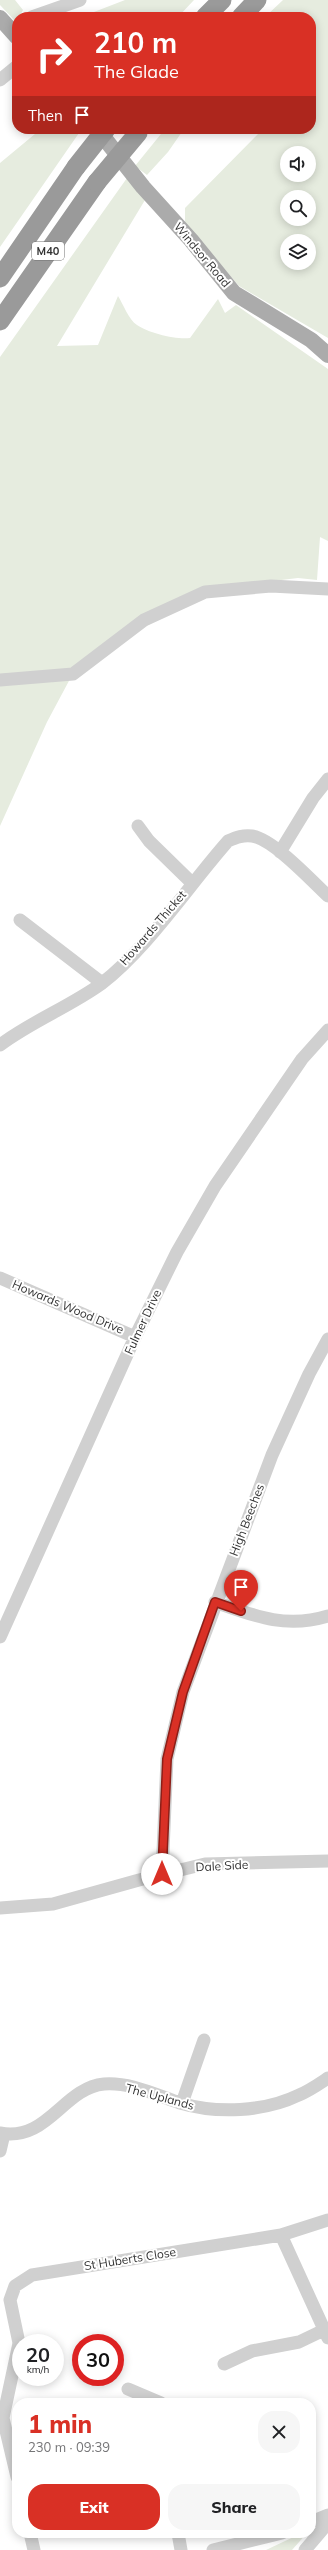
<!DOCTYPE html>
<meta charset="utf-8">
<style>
:root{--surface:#fff;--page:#f6f6f6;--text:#202124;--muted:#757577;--accent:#d93025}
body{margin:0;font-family:Mulish,sans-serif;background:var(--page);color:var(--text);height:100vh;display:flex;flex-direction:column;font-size:15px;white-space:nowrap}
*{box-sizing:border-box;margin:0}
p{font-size:13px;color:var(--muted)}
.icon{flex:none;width:22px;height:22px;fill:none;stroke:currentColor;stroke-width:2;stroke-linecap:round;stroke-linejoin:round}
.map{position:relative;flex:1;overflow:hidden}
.details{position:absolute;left:12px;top:2398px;width:304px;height:140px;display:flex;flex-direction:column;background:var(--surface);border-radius:16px;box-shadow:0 2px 10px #0003}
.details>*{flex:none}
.hud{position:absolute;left:12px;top:12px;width:304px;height:122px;border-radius:16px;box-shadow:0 2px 10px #0003;background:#d93025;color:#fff;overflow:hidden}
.tools{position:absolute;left:280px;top:146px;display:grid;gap:8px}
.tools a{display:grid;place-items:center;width:36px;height:36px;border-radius:50%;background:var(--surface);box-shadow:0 2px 10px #0003;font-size:20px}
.speed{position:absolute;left:12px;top:2334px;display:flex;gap:8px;font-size:20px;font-weight:700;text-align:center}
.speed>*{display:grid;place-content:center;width:52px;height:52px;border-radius:50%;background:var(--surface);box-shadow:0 2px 10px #0003;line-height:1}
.speed small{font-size:10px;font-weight:400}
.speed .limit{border:6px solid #d22;background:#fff;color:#111}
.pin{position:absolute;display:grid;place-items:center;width:34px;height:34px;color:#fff;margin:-41px -17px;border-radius:50% 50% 50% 0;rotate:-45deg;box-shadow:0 0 4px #0007}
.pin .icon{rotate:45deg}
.me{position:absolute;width:44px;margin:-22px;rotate:0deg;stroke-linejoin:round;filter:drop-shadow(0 0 3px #0008)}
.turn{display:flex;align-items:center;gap:14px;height:84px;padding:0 16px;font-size:18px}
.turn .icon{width:52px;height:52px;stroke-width:2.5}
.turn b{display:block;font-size:28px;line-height:34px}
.then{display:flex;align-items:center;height:38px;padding:0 16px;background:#0003;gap:8px;font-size:15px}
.round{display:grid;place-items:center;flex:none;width:42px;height:42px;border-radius:16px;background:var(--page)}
.summary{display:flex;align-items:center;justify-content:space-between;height:68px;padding:0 16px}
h1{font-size:24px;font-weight:800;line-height:30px;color:var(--accent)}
.button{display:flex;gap:8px;margin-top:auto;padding:8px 16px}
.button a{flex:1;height:46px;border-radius:16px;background:var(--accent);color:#fff;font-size:16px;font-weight:800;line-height:46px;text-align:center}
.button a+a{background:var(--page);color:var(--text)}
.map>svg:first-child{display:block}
.green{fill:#e6ecdf;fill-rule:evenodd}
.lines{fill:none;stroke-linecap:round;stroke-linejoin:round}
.minor{stroke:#d0d0d0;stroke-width:13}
.major{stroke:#ababab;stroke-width:16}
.highway{stroke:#9a9a9a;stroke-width:19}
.highway-bridge{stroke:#9a9a9a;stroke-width:19}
.route-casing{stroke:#8d1f18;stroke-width:10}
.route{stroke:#d93025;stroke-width:7}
.labels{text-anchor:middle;stroke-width:4;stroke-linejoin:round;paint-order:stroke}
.shield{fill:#fff;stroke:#707070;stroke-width:1}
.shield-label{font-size:11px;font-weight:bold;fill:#333}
.street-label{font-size:12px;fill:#333;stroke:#fff}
</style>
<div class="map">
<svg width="328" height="2550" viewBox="0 0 328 2550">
<rect width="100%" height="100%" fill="#fff"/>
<path class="green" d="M0 0H15L23 10 16 22 0 5Z
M125 0H194L178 17H81Z
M283 0H328V338L239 286 185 223V208L263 129H311V17H265ZM287 153H309V175H287ZM287 197H309V219H287ZM287 241H309V263H287Z
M41 129H77L79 133 0 247V163Z
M165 129H184L168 152 147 175 135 166Z
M127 178 145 200 57 346 98 345 118 296C123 304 129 320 137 325 148 333 177 340 190 338L218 299 225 313 236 305 328 369V541L320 537 317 580 298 578 215 588 78 664 47 722 0 826V357Z
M302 2533H307L292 2550H266Z"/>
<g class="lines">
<path class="minor" d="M32 17 80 0
M0 80 17 66
M0 680 73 674 144 620 205 592 271 586 328 589
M138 826 149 841 192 883
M280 852 313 798 328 779
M20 920 102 983
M0 1045C32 1021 69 1007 101 984 147 949 189 885 228 841 237 837 243 835 252 836 273 839 311 880 328 896
M0 1278 135 1337
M215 1602C254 1616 286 1629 328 1616
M0 1637 135 1337 177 1252 215 1186 302 1059 328 1030
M162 1874 167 1759 183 1692 272 1455 309 1374 328 1339
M0 1908 53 1904 139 1880 205 1864 328 1861
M182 2103 204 2040
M0 2133C48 2142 63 2088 104 2084 130 2082 156 2095 180 2103 217 2114 264 2112 299 2095 309 2091 319 2084 328 2078
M0 2151 4 2134
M281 2235 328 2338
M224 2364 252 2351 299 2342 324 2330
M128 2389 161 2403
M17 2477 3 2418 19 2343 10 2300 15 2286 32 2275 281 2235 328 2220
M311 2522 328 2515
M30 2533 34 2550
M178 2533 181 2550
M213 2550 282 2533
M305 2550 328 2523"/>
<path class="major" d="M0 18 17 37
M97 129 143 187 191 240 234 293 311 340 328 355"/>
<path class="highway" d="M205 17 222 0
M241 17 257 0
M0 278 76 167
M0 321 97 182"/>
<path class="highway-bridge" d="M76 167 106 129
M97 182 138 133"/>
</g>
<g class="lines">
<g class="route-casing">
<path id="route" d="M162 1874 167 1759 183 1692 215 1602 241 1611"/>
</g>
<use href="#route" class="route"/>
</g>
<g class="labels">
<rect class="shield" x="32" y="242" width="32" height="18" rx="3"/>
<g class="shield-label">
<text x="48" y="255">M40</text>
</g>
<g class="street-label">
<text transform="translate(202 255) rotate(50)" y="4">Windsor Road</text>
<text transform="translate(153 928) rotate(-49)" y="4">Howards Thicket</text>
<text transform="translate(68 1307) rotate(23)" y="4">Howards Wood Drive</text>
<text transform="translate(143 1322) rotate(-65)" y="4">Fulmer Drive</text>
<text transform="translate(247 1520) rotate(-69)" y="4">High Beeches</text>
<text transform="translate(222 1866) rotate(-3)" y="4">Dale Side</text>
<text transform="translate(160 2097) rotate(15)" y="4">The Uplands</text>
<text transform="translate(130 2259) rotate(-9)" y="4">St Huberts Close</text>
</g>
</g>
</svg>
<div class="tools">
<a><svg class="icon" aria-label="sound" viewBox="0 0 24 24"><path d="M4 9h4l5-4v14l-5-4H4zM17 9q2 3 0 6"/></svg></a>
<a><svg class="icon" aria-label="search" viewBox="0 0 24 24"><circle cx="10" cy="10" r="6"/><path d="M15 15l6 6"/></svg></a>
<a><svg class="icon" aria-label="layers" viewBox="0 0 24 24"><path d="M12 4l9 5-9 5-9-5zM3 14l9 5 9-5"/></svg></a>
</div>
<div class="speed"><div>20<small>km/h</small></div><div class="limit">30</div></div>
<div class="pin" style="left:241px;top:1611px;background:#d93025"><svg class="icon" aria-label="arrive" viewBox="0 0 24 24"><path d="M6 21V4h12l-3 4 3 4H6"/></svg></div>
<svg class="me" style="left:162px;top:1874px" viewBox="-20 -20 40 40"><circle r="19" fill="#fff"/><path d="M0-13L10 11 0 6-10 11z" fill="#d93025"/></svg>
<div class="hud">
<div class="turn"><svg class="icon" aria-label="right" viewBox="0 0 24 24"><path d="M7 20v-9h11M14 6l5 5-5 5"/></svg><div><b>210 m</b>The Glade</div></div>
<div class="then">Then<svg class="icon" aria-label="arrive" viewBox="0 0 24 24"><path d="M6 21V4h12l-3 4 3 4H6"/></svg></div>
</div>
<section class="details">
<div class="summary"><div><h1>1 min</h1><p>230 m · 09:39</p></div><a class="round"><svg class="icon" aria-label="close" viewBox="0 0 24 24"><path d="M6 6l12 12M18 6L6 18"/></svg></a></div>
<div class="button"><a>Exit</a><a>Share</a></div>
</section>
</div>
